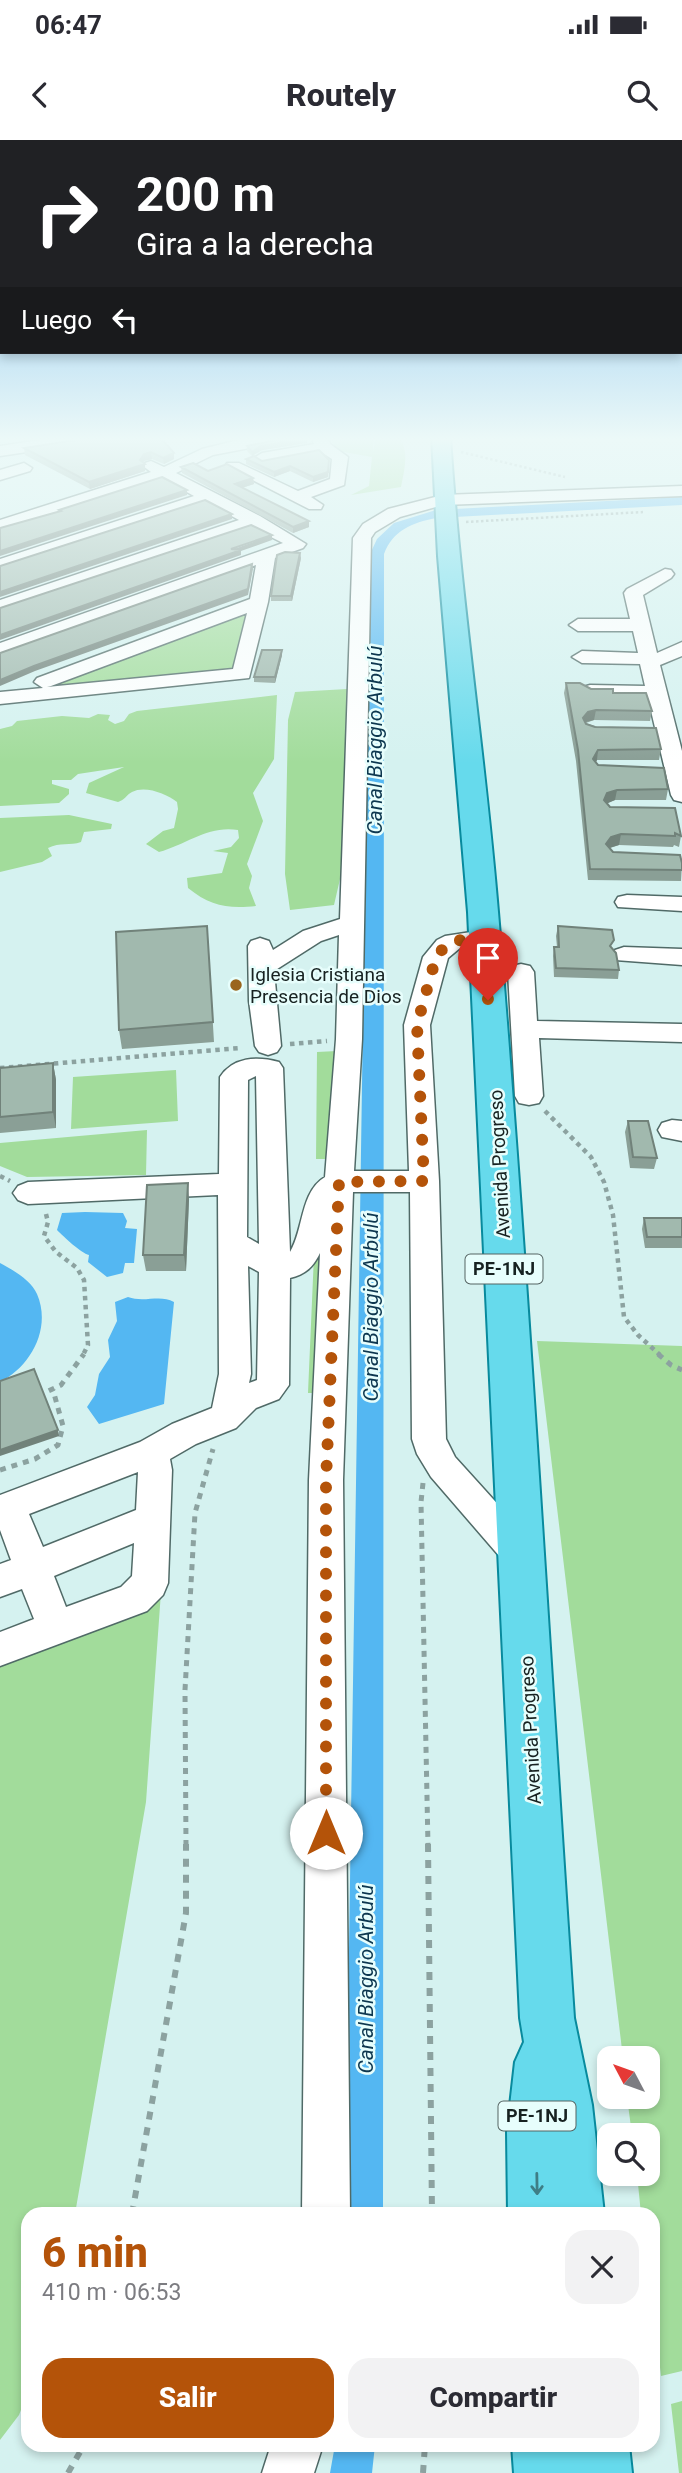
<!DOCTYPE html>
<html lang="es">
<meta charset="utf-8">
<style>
:root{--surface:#fff;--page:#f2f2f3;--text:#2b2b33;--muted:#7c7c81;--accent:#b45309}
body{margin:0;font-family:Roboto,sans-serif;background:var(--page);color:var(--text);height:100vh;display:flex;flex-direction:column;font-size:26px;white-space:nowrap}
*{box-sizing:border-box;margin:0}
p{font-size:23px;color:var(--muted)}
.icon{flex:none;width:38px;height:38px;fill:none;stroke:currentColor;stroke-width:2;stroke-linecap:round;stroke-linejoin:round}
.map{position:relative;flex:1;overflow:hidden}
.panel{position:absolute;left:21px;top:2067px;width:639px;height:245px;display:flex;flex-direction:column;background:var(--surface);border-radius:21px;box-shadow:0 4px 10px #0003}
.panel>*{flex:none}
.banner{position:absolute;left:0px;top:0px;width:682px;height:214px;box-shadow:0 4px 10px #0003;background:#202124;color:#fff;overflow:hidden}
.needle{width:46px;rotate:311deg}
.fabs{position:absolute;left:597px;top:1906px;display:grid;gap:14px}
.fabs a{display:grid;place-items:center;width:63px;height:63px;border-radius:14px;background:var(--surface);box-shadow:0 4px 10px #0003;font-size:35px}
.pin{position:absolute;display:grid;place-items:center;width:60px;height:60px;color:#fff;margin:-72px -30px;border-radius:50% 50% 50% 0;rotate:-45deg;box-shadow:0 0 7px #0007}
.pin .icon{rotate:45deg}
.me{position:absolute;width:77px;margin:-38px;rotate:0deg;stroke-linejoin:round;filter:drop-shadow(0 0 5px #0008)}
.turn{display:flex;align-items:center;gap:24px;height:147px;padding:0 21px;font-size:32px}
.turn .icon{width:91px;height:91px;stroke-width:2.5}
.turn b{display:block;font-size:49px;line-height:60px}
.then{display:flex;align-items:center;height:66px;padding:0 21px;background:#0003;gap:14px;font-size:26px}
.round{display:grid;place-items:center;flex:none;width:74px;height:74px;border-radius:21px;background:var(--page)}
.overview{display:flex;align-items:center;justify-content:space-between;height:119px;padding:0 21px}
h1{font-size:42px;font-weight:800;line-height:52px;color:var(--accent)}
.cta{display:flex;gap:14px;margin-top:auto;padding:14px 21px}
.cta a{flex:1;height:80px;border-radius:21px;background:var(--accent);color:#fff;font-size:28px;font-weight:800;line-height:80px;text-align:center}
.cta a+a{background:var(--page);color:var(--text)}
.status{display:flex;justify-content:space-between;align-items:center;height:49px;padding:0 35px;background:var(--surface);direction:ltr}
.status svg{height:19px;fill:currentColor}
header{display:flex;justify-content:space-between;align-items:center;height:91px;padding:0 21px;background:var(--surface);font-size:32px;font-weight:800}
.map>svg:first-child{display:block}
.green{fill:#a2dc9b}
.water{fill:#54b7f2}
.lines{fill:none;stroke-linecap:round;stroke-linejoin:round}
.canal{fill:#54b7f2;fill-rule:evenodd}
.minor-casing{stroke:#506a67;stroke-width:3}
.major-casing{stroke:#088a9d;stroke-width:4}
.path-far3{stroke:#8ca2a0;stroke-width:2.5;stroke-dasharray:2.5 2.5;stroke-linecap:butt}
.path-far2{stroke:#8ca2a0;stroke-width:4.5;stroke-dasharray:4.5 4.5;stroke-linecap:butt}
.path-far1{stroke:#8ca2a0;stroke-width:5;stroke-dasharray:6 6;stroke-linecap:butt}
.path{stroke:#8ca2a0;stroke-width:6;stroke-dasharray:8 8;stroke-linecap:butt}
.minor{fill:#fff;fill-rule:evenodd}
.major{fill:#66daec;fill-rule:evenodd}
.wall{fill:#8a9f96}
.shaded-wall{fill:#71827a}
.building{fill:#a1b9ae;stroke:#71827a;stroke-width:2}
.oneway{stroke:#3e7e86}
.route{stroke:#b45309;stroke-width:12;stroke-dasharray:0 21.6}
.poi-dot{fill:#9a651d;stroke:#e7fefc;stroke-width:2.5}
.labels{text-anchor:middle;stroke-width:5;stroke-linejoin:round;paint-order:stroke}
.shield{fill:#e7fefc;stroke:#556463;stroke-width:2}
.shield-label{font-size:18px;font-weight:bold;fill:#172221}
.poi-label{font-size:19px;fill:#172221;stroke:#e7fefc;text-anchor:start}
.street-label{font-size:19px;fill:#172221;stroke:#e7fefc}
.water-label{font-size:21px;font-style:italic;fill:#0d374f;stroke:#e7fefc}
</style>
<div class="status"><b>06:47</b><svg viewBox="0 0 49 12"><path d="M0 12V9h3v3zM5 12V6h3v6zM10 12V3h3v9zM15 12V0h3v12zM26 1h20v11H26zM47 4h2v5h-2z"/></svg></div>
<header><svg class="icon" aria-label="back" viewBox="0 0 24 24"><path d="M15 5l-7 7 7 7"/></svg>Routely<svg class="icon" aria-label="search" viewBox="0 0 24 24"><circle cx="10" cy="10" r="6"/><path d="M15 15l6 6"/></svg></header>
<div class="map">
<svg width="682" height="2333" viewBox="0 0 682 2333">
<rect width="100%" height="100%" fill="#d5f2f0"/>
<path class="green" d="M328 296H374L373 312 376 296 399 298C410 311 404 331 401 347L351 355 369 346 372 317 338 311Z
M251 469 235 531 29 552Z
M347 549C357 579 344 594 349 623L343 726 334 765 290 770 285 734 288 580 295 552Z
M277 555 274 619 253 653 263 681 247 724 252 736 249 748 256 766C228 769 210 766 188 748L187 738 222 733 228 713 213 711 231 707 239 698 238 690C209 685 187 704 159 712L146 704 163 691 174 688 178 669 177 662C167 654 145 645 132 652 126 655 125 660 118 662L86 653 89 643 124 627 78 634 71 640H52V644L69 649V654L59 663 0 666V589L12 586 17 581 62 576 89 578 98 574 110 575 108 580 115 584 124 581 129 574 137 571Z
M69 675 112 684 111 689 84 692 81 702C70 706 60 702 48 708L52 716 42 722 0 732V678Z
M337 911 333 1019H316L317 912Z
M176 930 178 981 71 989 73 937Z
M147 990 146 1035 27 1037 0 1026V1003Z
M330 1113 324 1253H308L314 1115Z
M537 1201 682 1206V2231L661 2236 653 2167V2074H641L637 2034H648V1995H632L627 1957 648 1956V1918H623Z
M161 1452 146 1662 75 2074H28V2252L19 2275 0 2300V1506Z
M682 2261V2333H679L671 2264Z"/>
<path class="water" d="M85 1072 123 1073 127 1081 125 1088 137 1089 134 1123H125L123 1133 107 1137 88 1122 89 1115C81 1113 64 1097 57 1090L62 1073Z
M0 1123C13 1130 31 1140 37 1154 52 1189 30 1227 0 1242Z
M128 1157C144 1163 160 1154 174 1162L164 1264 99 1284 87 1267 95 1255 99 1234 110 1217 108 1200 117 1181 115 1162Z"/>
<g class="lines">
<path class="canal" d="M682 357V365L436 378C412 383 393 390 384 414L383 2074H345L370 414 377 399 394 383 436 370Z
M335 2305H375L372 2333H330Z"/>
<g class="minor-casing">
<path id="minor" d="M67 296H108L100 301 0 316V306Z
M254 296H294L286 301 213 315 176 333 260 376 306 404 303 408 275 418 268 462 249 538 0 564V552L43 548 34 542 37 538 250 459 256 425 0 516V503L283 403 251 387 0 472V460L239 380 206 362 0 430V419L194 356 163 339 0 391V380L151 332 143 326 145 323 151 321 164 327 202 309ZM247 473 233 529 47 547 51 546Z
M311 296H327L330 304 348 317 344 345 311 357 323 365 321 369H309L225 326 227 323H239L298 351 330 339 332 319 321 312 262 323 254 318 262 313 314 304Z
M24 323 32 328 30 331 0 340V330Z
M682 346V356L443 365 400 377 375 392 371 398 362 899 354 1031H409L404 885 423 817 437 800 445 796 484 790 493 792 496 797 493 802 460 808 448 818 430 885 439 1041 446 1299 455 1317 533 1403 538 1414 533 1425 520 1430 507 1425 431 1337 417 1314 412 1299 410 1052H353L343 1340 350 2074H302L309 1340 320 1113C313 1127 306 1134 290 1138L289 1245 279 1259 256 1268 236 1288 196 1304 170 1319 172 1330 168 1443 163 1455 147 1471 0 1526V1492L34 1479 22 1449 0 1457V1424L11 1420 0 1390V1355L140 1302 172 1284 212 1268 219 1234 218 1055 28 1064 18 1060 13 1053 18 1046 28 1042 219 1034 220 937C233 917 257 916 279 922L283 928 290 1112C304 1089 300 1052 325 1037L336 899 339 795 321 801 274 831 281 906 277 912 268 915 259 912 255 906 249 861 248 806 251 801 260 798 269 801 273 810 303 791 340 779 353 398 363 384 388 369 443 355ZM256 936 259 1104 247 1097 248 940ZM248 1126 259 1132 257 1240 249 1243 251 1234ZM138 1332 136 1370 43 1407 29 1374ZM134 1403 132 1436 121 1447 66 1467 54 1436Z
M665 429 671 430 674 434 671 438 643 455 657 513 682 502V516L660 525 682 611V662L674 660 671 655 648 558 590 557 583 555 580 551 583 547 590 545 645 546 640 524 582 523 572 517 582 511 638 513 633 491H578L569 485 578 479H630L624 453 627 449Z
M627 755 682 757V771L618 767 615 762 618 757Z
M624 807 682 809V825L615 820 611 815 615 810Z
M521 824 530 826 534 832 537 881 682 884V902L539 898 543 956 539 963 529 965 519 963 515 956 508 832 512 826Z
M672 980 682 981V1001L662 997 658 990 662 983Z
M271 2305H323L314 2333H262Z"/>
</g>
<g class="major-casing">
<path id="major" d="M432 296H450C460 456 485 613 498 772 529 1140 549 1509 574 1878L592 1965 604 2074H508L507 1992 515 1922 524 1902 520 1878 468 772 438 416Z
M512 2305H629L632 2333H514Z"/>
</g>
<path class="path-far3" d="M461 312 565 337
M466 382 643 372"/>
<path class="path-far2" d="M290 904 327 901
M0 928 240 908
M545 971 591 1017 604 1042 613 1075 624 1177 638 1195 660 1215
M0 1036 10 1041
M46 1074 48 1082 44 1096 56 1112 77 1128 84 1140 88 1205 83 1215"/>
<path class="path-far1" d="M658 1214 671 1225 682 1230
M38 1256 61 1245 84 1214
M0 1330 35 1319 58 1305 63 1286 53 1250
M423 1343 421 1362 428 1706
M186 1706 185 1550 195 1373 213 1309"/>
<path class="path" d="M428 1704 432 2074
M132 2074 186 1773V1704
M68 2333 84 2305
M423 2333 425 2305"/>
<use href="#minor" class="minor"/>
<use href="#major" class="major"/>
</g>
<path class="wall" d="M102 296 174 319 164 324 152 319 144 321 143 323 145 324V331L90 349 25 315 24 308Z
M307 303 262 310 252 316 247 311V306Z
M246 319 329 325 328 337 313 342 290 331 274 337 246 324Z
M181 327 253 338 254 344 242 348 309 387 293 393 182 333Z
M301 418 292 461H271V456Z
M282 515 275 543 254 542V537Z
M566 543 613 553 652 571 650 581 594 580 586 583 661 609 659 620H597L596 622 598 625 668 649 666 660H615L607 663 610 667 681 696 679 707 674 705 673 707 619 705 610 708 613 712 682 723 681 741 588 740 576 621 564 553Z
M207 786 214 902 122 909 119 890Z
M558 786 612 808 619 830 618 839 554 837 553 816 554 807H557L556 796Z
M53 923 56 940V988L0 993V928Z
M628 981 657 1018 654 1029 630 1028 625 992Z
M189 1059 186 1131H146L143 1115Z
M644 1078H682V1108H645L642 1089Z"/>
<path class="shaded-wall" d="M307 298V303L262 310 252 316V312L261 306Z
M151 312 152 319 144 321 141 326 145 324V331L90 349 89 342 140 320 144 314Z
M174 313V319L164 324 163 318Z
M329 325 328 337 313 342V337Z
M290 326V331L274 337V332Z
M253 338 254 344 235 350V344Z
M187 350V355L0 416V411Z
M232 374V379L0 457V452Z
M309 381V387L293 393V387Z
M272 395V400L241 411V415L0 500V495Z
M300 413 301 418 292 461 291 456Z
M252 424 253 429 248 455 35 531 0 546V540Z
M282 510V515L275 543V537Z
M596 570 594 580 586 582 581 589 583 578 588 572Z
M598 610 597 620 592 629 593 619Z
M617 650 615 660 606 664 604 660 607 653Z
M621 694 619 705 609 708 606 704 611 697Z
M53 923 56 940V988L53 972Z
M188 1043 189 1059 186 1131 184 1115Z
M58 1290 59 1296 0 1316V1310Z"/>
<path class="building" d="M102 296H159L174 313 163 318 151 312 144 314 140 320 145 324 89 342 24 308Z
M296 296H305L307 298 261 306 252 312 247 306Z
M319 310 329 320 328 332 313 337 290 326 274 332 246 319 254 316 262 321Z
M193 323 208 331 227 324 253 338 235 344 309 381 293 387 181 327Z
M162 337 187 350 0 411V388L61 371 59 370Z
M205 360 232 374 0 452V426Z
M251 385 272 395 231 409 241 410 0 495V468Z
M285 412 300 413 291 456H271L277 415Z
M252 424 248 449 34 526 0 540V513Z
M262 510H282L275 537H254Z
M566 543H580L591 549H613V553H646L652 571 596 570 588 572 583 578 586 584 595 587 656 588 661 609 598 610 593 619 598 625 664 628 668 649 617 650 607 653 604 660 610 667 675 668 681 696 675 693V696L621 694 611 697 606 704 613 712 680 715 682 723V730L590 729 578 610Z
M207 786 213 882 119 890 116 792Z
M558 786 612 790 614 800 610 806 616 813 619 830 556 828 554 807H559Z
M53 923V972L0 977V928Z
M628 981H648L657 1018 633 1017Z
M188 1043 184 1115H143L147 1045Z
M644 1078H682V1097H647Z
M34 1229 58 1290 0 1310V1241Z"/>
<defs><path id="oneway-shaft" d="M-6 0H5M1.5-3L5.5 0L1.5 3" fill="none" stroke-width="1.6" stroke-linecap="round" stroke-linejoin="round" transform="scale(1.75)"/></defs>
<use class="oneway" href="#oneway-shaft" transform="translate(537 2044) rotate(89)"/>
<linearGradient id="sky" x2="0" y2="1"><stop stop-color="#6db5ec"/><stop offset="0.48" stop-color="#ecf9f8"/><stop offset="1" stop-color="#ecf9f8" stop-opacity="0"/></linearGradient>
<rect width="682" height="623" fill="url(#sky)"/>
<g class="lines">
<path class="route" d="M326 1693V1340L339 1042 424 1041 417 885 436 817 446 805 454 801 484 797 488 860"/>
</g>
<circle class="poi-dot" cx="236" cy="845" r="7"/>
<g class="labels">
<g class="shield">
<rect x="465.5" y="1114.5" width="77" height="29" rx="5"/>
<rect x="498.5" y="1961.5" width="77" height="29" rx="5"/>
</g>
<g class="shield-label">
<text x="504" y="1135">PE-1NJ</text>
<text x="537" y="1982">PE-1NJ</text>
</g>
<g class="poi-label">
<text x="250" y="841">Iglesia Cristiana<tspan x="250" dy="22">Presencia de Dios</tspan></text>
</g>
<g class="street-label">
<text transform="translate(499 1024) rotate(-93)" y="7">Avenida Progreso</text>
<text transform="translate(530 1590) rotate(-93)" y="7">Avenida Progreso</text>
</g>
<g class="water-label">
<text transform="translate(375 600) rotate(-90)" y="7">Canal Biaggio Arbulú</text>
<text transform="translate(371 1167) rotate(-90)" y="7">Canal Biaggio Arbulú</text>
<text transform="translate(366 1839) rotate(-90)" y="7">Canal Biaggio Arbulú</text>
</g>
</g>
</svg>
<div class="fabs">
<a><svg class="needle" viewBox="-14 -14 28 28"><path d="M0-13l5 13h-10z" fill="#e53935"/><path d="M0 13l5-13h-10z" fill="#7c7c81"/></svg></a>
<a><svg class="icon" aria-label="search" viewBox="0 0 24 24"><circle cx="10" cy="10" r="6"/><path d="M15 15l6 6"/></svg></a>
</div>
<div class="pin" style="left:488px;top:860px;background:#d93025"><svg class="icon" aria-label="arrive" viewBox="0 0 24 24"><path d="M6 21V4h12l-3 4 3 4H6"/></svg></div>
<svg class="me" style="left:326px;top:1693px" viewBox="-20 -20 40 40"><circle r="19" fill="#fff"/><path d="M0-13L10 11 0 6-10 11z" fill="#b45309"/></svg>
<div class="banner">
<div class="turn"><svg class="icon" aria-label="right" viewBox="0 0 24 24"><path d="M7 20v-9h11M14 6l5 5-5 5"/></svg><div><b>200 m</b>Gira a la derecha</div></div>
<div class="then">Luego<svg class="icon" aria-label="left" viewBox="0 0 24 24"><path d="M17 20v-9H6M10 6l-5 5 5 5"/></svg></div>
</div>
<section class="panel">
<div class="overview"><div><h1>6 min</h1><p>410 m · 06:53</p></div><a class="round"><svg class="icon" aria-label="close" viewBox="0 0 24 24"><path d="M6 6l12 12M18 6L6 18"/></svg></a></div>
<div class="cta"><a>Salir</a><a>Compartir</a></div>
</section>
</div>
